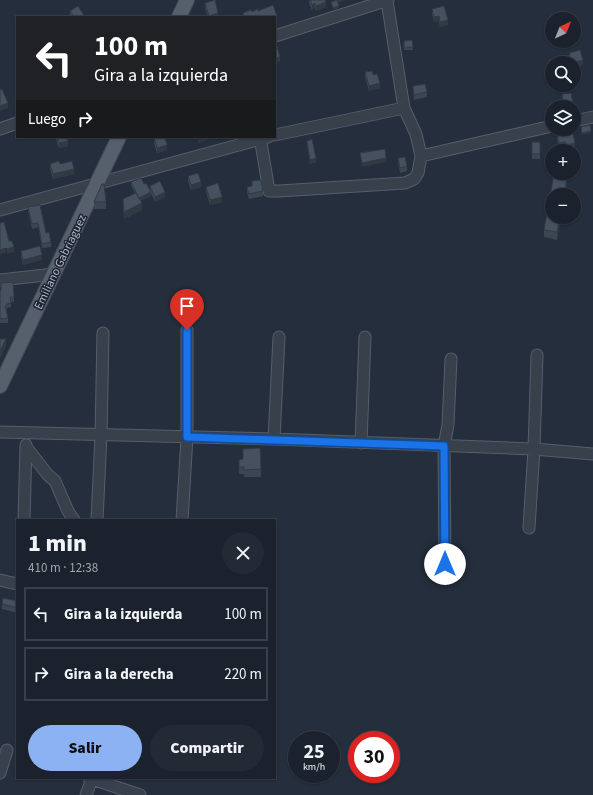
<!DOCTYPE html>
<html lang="es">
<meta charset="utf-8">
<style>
:root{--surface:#1b222d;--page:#242a35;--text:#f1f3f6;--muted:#a0a4aa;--line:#393f49;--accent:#8db2f3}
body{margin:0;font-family:"Source Sans 3",sans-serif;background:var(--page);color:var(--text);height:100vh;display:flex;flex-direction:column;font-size:15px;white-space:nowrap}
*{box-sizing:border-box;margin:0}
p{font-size:13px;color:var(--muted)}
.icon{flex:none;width:22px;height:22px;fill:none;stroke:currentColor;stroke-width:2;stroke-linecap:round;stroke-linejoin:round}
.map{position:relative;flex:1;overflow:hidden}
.panel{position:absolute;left:16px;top:519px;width:260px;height:260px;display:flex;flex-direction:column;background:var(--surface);border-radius:0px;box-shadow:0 1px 3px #0004,0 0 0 1px var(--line)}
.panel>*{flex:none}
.top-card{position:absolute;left:16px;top:16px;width:260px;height:122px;border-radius:0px;box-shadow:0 1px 3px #0004,0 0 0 1px var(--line);background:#202124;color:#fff;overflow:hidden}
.needle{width:26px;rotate:43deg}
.controls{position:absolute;left:545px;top:12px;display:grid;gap:8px}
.controls a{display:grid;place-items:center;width:36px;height:36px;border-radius:50%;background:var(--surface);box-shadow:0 1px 3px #0004,0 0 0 1px var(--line);font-size:20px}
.speed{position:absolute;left:288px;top:731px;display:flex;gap:8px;font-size:20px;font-weight:700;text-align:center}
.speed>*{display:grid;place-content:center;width:52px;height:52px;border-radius:50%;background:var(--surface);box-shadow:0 1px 3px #0004,0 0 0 1px var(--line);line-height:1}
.speed small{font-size:10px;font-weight:400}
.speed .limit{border:6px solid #d22;background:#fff;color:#111}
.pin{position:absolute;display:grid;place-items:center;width:34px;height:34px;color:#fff;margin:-41px -17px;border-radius:50% 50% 50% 0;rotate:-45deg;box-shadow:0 0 4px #0007}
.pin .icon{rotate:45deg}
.me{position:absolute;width:44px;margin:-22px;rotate:0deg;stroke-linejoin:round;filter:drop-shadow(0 0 3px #0008)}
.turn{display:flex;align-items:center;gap:14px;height:84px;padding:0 12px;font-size:18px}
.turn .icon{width:52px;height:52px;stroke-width:2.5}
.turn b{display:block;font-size:28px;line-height:34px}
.then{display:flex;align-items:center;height:38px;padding:0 12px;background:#0003;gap:8px;font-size:15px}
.round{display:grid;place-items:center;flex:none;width:42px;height:42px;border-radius:21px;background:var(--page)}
.summary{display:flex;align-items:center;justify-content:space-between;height:68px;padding:0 12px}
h1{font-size:24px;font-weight:800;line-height:30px}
.cta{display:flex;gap:8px;margin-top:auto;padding:8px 12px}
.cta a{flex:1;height:46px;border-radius:24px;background:var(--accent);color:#111;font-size:16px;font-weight:800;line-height:46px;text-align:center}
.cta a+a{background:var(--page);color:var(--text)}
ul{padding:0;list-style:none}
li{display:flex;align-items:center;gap:12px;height:54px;margin:0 8px 6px;padding:0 4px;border:2px solid var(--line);border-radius:0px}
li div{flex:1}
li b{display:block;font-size:15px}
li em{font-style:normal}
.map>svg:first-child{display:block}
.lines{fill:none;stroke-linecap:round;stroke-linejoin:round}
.minor-casing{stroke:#565e6a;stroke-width:13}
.major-casing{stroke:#414955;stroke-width:16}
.minor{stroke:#38404c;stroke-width:11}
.major{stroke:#565f6c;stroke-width:14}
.wall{fill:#3c4653}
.shaded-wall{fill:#313943}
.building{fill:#465160;stroke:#313943}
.route-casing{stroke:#114b97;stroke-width:10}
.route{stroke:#1a73e8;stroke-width:7}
.labels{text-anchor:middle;stroke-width:3;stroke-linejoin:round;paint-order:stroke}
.street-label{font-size:12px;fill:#b4bbc7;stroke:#1d2531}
</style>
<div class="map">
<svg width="593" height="795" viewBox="0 0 593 795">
<rect width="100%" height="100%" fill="#242e3c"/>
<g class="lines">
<g class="minor-casing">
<path id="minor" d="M387 1 404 108 416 134 421 156 552 126
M275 36 388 0
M574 121 593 117
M0 129 17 123
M275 135 404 108
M260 137 269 191H279L405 183 414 179 418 173 421 156
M0 210 268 137
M0 280 54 274
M0 432 274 439 534 449 593 454
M274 439 279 337
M361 443 365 337
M26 447 48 475 55 481 68 511 74 520
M24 520 26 445
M97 520 101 435 103 333
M182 520 187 437V330
M529 528 534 449 537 355
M445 564 444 446 448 425 451 359
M0 580 17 584
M0 773 7 750
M89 778 140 795
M86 795 92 779"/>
</g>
<g class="major-casing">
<path id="major" d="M179 17 187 0
M0 386 119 137"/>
</g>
<use href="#minor" class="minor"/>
<use href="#major" class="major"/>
</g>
<path class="wall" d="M214 0H217L215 1 218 17H208L205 8V3Z
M309 0H325L326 7 316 11 315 8 312 10 309 3Z
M432 9 448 25 440 27 439 21 434 22 432 14Z
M70 11 85 17H70Z
M412 40 413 50H404V41Z
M570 53 583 65 551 74 549 65V60L570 55Z
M365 72 373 75 380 88 369 91 365 77Z
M413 86 427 92V97L414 100 413 91Z
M562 94 573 104V107H564L562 99Z
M557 134 575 148 566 150 565 147 559 148 557 139Z
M56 137H67L68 146 59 148 56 139Z
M154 138 167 150 157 153 154 143Z
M307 141 316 162 310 164 307 145Z
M532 142H540V159H532Z
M398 158 407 166V171L400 173 398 163Z
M50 164H60L74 174 53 179 50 169Z
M554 174 567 176V184L565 195H552V217H561L557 240 544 237V230Z
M188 176 201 187 191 190 188 181Z
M252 181 263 191V196L249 199 247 192V187L252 186Z
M131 182 144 184 151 196 140 201 142 210 124 219 123 199 135 193 131 186Z
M150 186 165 197 155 202 150 191Z
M206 187 222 202 210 205 206 192Z
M94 202H106V209H94Z
M28 207 46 233 51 242V247L42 248 38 227 32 229 28 211Z
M21 251 42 260 23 265 21 256Z
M0 291 14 297V302H11V307L7 308V310H6L8 318V323H0Z
M239 460 261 469V477H244V474H239Z
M17 599V613L2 609V604L17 601Z"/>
<path class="shaded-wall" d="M338 0H346L338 3Z
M326 2V7L316 11V6Z
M315 3V8L312 10V5Z
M339 6V8L333 10V8Z
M218 13V17H209V16Z
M277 16V21H275V17Z
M439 16V21L434 22V17Z
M448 20V25L440 27V22Z
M280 57V62L275 63V58Z
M583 60V65L574 67V63H572Z
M551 69H552V74H551Z
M380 83V88L369 91V86Z
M8 103V108L0 111V106Z
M591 131V133L582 135V133Z
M198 137H207V140L198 143Z
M68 141V146L59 148V143Z
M565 142V147L559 148V143Z
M575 143V148L566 150V145Z
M167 145V150L157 153V148Z
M316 158V162L310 164V160Z
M386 158V162L362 167V163Z
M74 169V174L53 179V174Z
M567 176V184L565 195H564Z
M201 182V187L191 190V185Z
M151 192V196L138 202V198Z
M165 192V197L155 202V197Z
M222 197V202L210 205V200Z
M142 203V210L124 219V212Z
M560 217H561L557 240V232Z
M14 247V252L7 254V249Z
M6 248V253L0 254V250Z
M42 255V260L23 265V260Z
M6 339V346L0 358V351Z"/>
<path class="building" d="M215 0 218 13 209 16 205 3Z
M310 0H325L326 2 316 6 315 3 312 5Z
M337 0 339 6 333 8 331 2Z
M273 5 277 16 275 17H266V16L264 17H244L243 13 251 10 252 12 258 9V11Z
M78 6 85 17H76V16L74 17 70 11Z
M444 6 448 20 440 22 439 16 434 17 432 9Z
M412 40 413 47 404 48V41Z
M277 46 280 57 275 58V47Z
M580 50 583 60 572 63H552V69H551L549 60 570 55V53Z
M372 71 373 75 377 74 380 83 369 86 365 72Z
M425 84 427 92 414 95 413 86Z
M2 89 8 103 0 106V90Z
M571 93 573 104 564 105 562 94Z
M590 125 591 131 582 133 581 127Z
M572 130 575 143 566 145 565 142 559 143 557 134Z
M57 137H67L68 141 59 143Z
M156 137H165L167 145 157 148 154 138Z
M312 139 316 158 310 160 307 141Z
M532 142H540V154H532Z
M385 149 386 158 362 163 360 153Z
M405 157 407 166 400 168 398 158Z
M59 161 60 164 72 161 74 169 53 174 50 164Z
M198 173 201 182 191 185 188 176Z
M554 174 567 176 564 195H552V217H560L557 232 544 230Z
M141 178 144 184 146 183 151 192 139 198 131 182Z
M261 180 263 191 249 194 247 187 252 186V181Z
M160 181 165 192 155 197 150 186Z
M218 183 222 197 210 200 206 187Z
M102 184H104L106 202H94Z
M136 193 142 203 124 212 123 199Z
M40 205 46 233 49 232 51 242 42 244 38 223 32 224 28 207Z
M4 222 9 241H12L14 247 7 249 6 248 0 250V223Z
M40 246 42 255 23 260 21 251Z
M13 282 14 297H10L11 303 7 304V305L5 306 8 318 0 319V291L1 290V283Z
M0 339H6L0 351Z
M260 448 261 469 244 470V467H239V460L243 459V449Z
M3 598 17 601V608L2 604Z"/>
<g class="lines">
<g class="route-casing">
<path id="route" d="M187 330V437L444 446 445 564"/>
</g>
<use href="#route" class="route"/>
</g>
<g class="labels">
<g class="street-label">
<text transform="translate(60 262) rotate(-64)" y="4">Emiliano Gabriaguez</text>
</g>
</g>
</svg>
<div class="controls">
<a><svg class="needle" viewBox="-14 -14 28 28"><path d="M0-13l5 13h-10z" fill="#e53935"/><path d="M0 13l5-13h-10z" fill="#a0a4aa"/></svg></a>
<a><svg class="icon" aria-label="search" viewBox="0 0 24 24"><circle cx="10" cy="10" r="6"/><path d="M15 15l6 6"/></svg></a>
<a><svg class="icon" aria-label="layers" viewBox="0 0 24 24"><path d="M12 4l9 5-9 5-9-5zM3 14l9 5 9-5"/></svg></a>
<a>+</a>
<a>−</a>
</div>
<div class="speed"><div>25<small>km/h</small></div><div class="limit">30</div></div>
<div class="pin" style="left:187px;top:330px;background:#d93025"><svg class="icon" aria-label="arrive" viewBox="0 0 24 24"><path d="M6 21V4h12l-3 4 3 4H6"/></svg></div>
<svg class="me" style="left:445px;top:564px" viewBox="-20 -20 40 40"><circle r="19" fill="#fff"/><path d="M0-13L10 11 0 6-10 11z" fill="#1a73e8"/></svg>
<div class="top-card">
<div class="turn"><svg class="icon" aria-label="left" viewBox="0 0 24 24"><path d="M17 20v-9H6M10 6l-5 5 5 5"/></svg><div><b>100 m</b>Gira a la izquierda</div></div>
<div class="then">Luego<svg class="icon" aria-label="right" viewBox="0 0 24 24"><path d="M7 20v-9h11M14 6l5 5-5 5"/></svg></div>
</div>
<section class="panel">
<div class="summary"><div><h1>1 min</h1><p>410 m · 12:38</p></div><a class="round"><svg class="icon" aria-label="close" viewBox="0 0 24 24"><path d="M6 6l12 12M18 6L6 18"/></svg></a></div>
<ul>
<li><svg class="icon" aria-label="left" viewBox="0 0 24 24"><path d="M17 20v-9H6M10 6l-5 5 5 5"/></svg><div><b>Gira a la izquierda</b></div><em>100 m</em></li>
<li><svg class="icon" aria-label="right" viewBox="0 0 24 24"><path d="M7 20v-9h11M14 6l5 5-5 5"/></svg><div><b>Gira a la derecha</b></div><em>220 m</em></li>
</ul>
<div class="cta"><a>Salir</a><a>Compartir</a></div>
</section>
</div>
